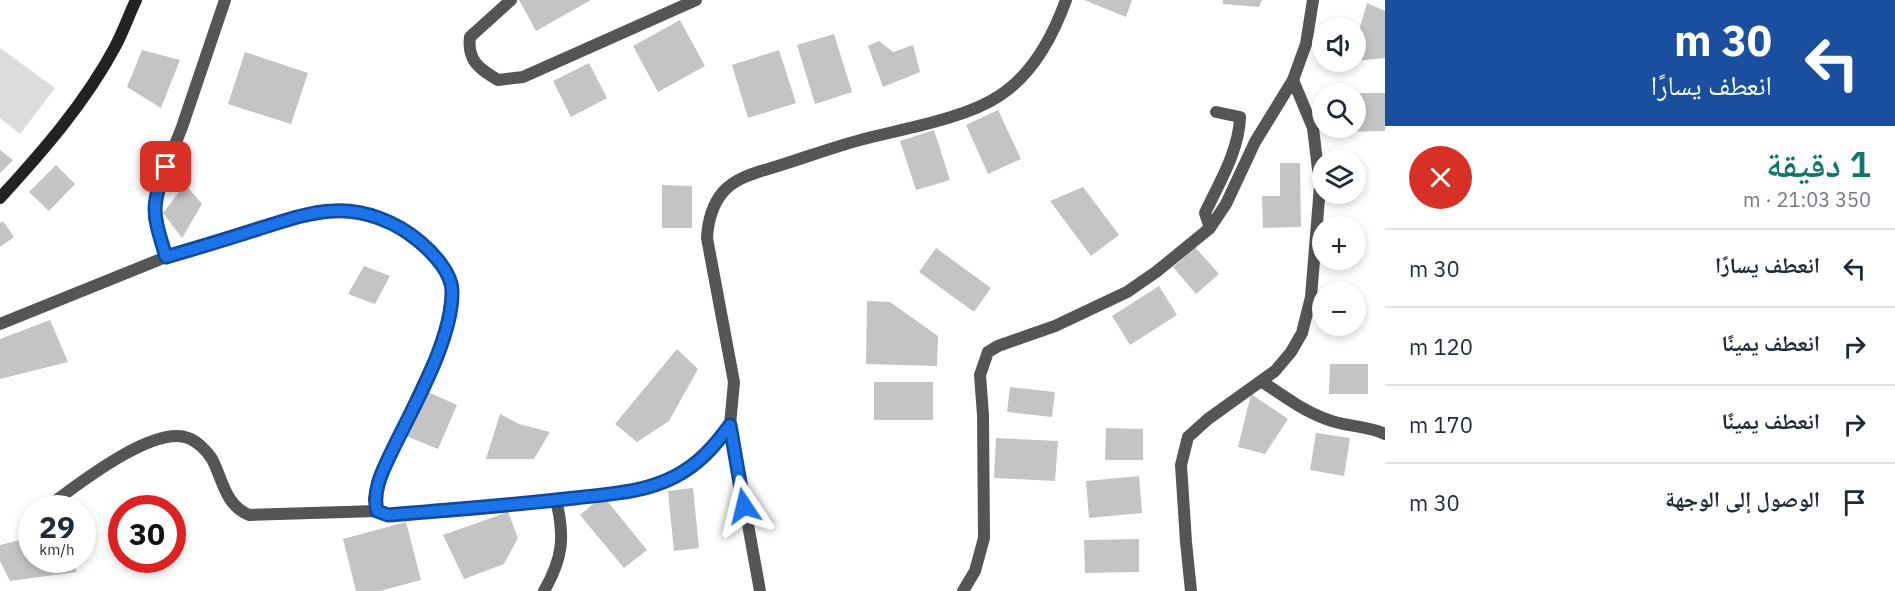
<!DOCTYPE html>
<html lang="ar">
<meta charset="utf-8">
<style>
:root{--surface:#fff;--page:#f2f2f3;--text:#1f2937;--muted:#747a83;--line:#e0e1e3;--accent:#0f766e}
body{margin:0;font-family:"IBM Plex Sans","Noto Naskh Arabic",sans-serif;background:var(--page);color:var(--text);direction:rtl;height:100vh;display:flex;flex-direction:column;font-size:22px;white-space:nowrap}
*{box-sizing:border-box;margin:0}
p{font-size:20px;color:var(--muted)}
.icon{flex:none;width:33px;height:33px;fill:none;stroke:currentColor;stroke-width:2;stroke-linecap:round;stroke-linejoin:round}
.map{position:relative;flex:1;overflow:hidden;direction:ltr}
.side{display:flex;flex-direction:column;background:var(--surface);width:510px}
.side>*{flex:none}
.banner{background:#1a4fa0;color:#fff;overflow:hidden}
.buttons{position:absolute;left:1312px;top:18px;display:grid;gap:12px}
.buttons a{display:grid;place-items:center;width:54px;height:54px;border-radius:50%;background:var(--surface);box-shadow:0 3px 9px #0003;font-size:30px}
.speed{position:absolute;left:18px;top:495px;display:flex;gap:12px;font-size:30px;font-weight:700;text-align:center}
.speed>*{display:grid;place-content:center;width:78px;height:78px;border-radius:50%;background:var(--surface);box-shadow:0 3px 9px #0003;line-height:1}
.speed small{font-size:15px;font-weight:400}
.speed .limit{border:9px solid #d22;background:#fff;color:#111}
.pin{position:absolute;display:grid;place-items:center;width:51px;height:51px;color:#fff;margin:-26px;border-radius:12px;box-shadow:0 3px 9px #0006}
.me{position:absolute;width:66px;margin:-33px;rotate:350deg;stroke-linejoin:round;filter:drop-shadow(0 0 4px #0008)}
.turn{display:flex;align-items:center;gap:21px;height:126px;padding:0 24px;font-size:27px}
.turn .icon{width:78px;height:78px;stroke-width:2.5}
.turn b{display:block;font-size:42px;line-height:51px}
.round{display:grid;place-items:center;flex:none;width:63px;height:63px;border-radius:32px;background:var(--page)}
.head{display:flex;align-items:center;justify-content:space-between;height:102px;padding:0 24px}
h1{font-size:36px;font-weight:600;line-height:45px;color:var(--accent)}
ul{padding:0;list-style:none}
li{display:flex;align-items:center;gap:18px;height:78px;padding:0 24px;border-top:2px solid var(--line)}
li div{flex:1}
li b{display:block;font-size:22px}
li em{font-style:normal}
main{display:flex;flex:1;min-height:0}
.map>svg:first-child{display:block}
.green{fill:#dcdcdc}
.building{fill:#c4c4c4}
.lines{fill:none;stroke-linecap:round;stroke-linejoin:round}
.minor{stroke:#555;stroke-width:12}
.secondary{stroke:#222;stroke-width:12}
.route-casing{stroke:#114b97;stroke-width:15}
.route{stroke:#1a73e8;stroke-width:10}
</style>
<main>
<section class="side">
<div class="banner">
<div class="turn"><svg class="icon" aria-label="left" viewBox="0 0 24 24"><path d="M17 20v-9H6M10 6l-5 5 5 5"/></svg><div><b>30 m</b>انعطف يسارًا</div></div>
</div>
<div class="head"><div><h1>1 دقيقة</h1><p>350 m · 21:03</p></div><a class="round" style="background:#d93025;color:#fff"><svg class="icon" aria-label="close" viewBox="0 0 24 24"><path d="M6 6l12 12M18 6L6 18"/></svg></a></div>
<ul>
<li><svg class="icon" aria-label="left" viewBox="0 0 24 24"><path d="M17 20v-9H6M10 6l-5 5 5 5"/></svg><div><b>انعطف يسارًا</b></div><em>30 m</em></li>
<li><svg class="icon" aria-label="right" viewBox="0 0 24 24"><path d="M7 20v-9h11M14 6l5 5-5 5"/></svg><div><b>انعطف يمينًا</b></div><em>120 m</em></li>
<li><svg class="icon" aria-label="right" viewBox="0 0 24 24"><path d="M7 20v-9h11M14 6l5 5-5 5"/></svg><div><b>انعطف يمينًا</b></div><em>170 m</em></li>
<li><svg class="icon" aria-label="arrive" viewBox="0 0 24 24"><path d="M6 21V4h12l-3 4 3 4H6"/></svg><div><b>الوصول إلى الوجهة</b></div><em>30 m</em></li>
</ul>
</section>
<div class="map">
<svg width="1385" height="591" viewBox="0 0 1385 591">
<rect width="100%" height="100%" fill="#fff"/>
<path class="green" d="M0 48 55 88 20 134 0 118Z"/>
<path class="building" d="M519 0H591L536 31Z
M1084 0H1132L1126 17Z
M1223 0H1262L1259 7 1223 4Z
M1367 3 1385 11V58L1356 61V40Z
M680 20 705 66 658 92 633 46Z
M834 34 852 92 815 104 797 45Z
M879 41 893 52 913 45 920 72 883 87 868 46Z
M142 50 180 60 161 108 127 87Z
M779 50 796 103 748 118 732 65Z
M245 52 308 73 291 124 228 104Z
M589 63 607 98 571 117 553 81Z
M1356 93H1385V131L1339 132V128H1356Z
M998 110 1021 159 988 174 966 125Z
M934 130 950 180 916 190 900 141Z
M0 150 13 160 0 173Z
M1280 163H1300L1301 227 1263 228 1262 196H1280Z
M56 165 75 184 49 211 29 192Z
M185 184 202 204 182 238 163 213Z
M662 185 692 186V228H662Z
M1083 187 1119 235 1091 256 1050 201Z
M3 221 14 237 0 247V223Z
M1195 247 1219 274 1196 294 1173 267Z
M936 248 991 288 974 312 919 272Z
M364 266 390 276 375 304 348 294Z
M1159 286 1177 315 1130 345 1112 316Z
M867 301 890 302 938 336 937 366 866 364Z
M50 320 68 362 0 379V339Z
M677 349 698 369 669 421 637 442 615 424Z
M1330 364H1368V394H1329Z
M874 382H933V420H874Z
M1010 387 1055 392 1052 417 1007 412Z
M426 391 457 405 438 449 406 436Z
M1251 394 1288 419 1265 454 1238 447Z
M500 414 519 424 550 432 534 459H486Z
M1106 428 1143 429V460H1105Z
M1316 433 1350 438 1344 476 1310 470Z
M996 438 1058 441 1055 481 994 478Z
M1139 476 1142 513 1089 518 1086 481Z
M693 488 699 548 674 551 668 491Z
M603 496 647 550 624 568 580 515Z
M508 512 518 538 504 564 464 579 443 535Z
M406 522 421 580 380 591H356L343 539Z
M32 537V560H71L77 572 10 581 0 561V545Z
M1139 539V572L1085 573 1084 540Z"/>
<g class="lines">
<path class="minor" d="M511 0 470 37C467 60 479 69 498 80L523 77 696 0
M1210 228 1205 213C1219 183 1239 151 1240 117L1216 112
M166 257 154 217 158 188 182 127 225 0
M0 324 166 257 304 216 332 211 358 212 378 218 397 227 429 250 443 266 452 289 448 319 438 352 384 468 376 490 374 499 377 511 388 515 556 500 632 491 673 478 697 463 712 449 730 425 734 382 707 238C708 221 712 205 723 192 737 176 762 171 781 165 810 156 839 145 868 138 907 128 966 118 999 96 1032 75 1053 36 1066 0
M1261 381C1282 395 1302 410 1326 419 1345 427 1366 425 1385 434
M730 425 760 591
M46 508C73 488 153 424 188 438 197 441 207 451 212 459 223 480 225 505 249 515L377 511
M544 591C563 558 565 537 556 500
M963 591 975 571 984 538 983 415 980 375 988 352 998 346 1055 326 1127 292 1156 272 1210 228 1226 204 1255 142 1293 80 1306 44 1313 0
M1191 591 1186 542 1181 465 1188 437 1208 419 1275 371 1291 352 1302 333 1311 297 1320 186 1313 128 1293 80"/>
<path class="secondary" d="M0 198C43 151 85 103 115 47 123 32 129 15 136 0"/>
</g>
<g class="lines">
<g class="route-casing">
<path id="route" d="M166 167C149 209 154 216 166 257 197 248 227 239 258 229 281 222 308 212 333 211 364 209 397 222 420 242 433 253 452 273 452 291 453 339 413 407 392 451 383 470 372 490 377 511L388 515C451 510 513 505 575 498 608 494 643 493 674 477 698 465 714 447 730 425L744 506"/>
</g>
<use href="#route" class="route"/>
</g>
</svg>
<div class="buttons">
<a><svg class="icon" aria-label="sound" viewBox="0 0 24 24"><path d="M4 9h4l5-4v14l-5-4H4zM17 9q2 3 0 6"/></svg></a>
<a><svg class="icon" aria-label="search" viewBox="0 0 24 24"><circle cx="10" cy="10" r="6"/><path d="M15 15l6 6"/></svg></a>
<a><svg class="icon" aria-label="layers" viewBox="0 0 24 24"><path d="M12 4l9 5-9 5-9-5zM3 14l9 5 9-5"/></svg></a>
<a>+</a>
<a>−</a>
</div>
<div class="speed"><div>29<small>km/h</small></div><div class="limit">30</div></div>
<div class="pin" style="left:166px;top:167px;background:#d93025"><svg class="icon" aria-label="arrive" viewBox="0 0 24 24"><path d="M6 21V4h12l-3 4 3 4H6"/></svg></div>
<svg class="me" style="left:744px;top:506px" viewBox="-20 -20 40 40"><path d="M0-17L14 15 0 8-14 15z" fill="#1a73e8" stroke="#fff" stroke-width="4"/></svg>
</div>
</main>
